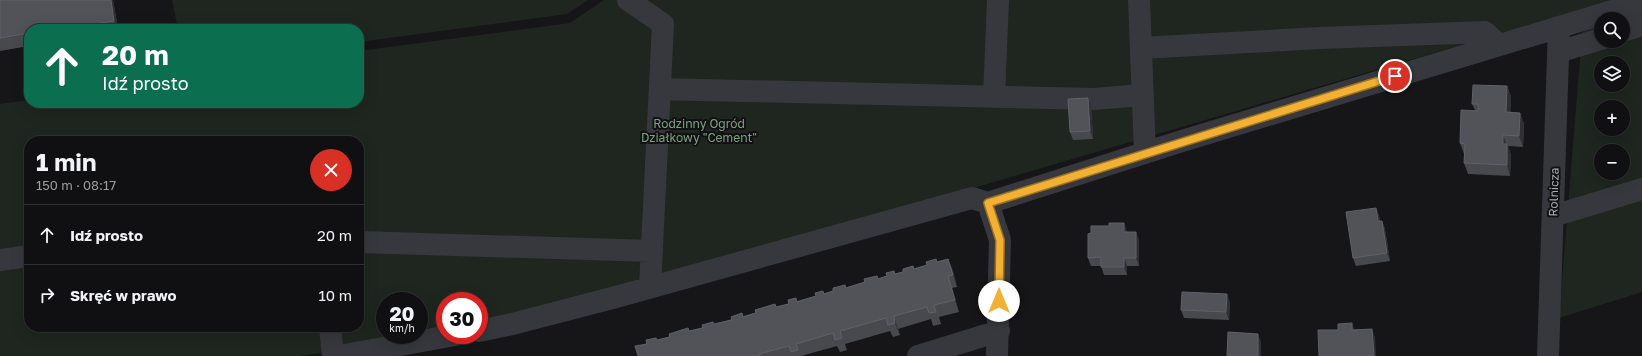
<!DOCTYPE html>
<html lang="pl">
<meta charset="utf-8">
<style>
:root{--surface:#101012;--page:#1e1e20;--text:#f1f3f6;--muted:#9c9d9f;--line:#303032}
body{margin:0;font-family:"Golos Text",sans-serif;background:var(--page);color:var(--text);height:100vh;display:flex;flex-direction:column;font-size:15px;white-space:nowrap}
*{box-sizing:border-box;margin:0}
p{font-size:13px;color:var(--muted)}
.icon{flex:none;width:22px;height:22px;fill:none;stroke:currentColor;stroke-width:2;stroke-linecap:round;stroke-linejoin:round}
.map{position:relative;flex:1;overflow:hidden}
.drawer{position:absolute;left:24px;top:136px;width:340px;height:196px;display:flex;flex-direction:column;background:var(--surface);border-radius:16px;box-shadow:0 4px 16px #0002,0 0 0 1px var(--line)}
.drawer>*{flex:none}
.guide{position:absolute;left:24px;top:24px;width:340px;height:84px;border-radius:16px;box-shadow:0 4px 16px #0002,0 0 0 1px var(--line);background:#0b6e4f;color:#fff;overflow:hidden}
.fabs{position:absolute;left:1594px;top:12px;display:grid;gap:8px}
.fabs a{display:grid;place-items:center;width:36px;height:36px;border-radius:50%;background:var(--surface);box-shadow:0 4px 16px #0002,0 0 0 1px var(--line);font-size:20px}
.speed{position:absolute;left:376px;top:292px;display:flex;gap:8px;font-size:20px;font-weight:700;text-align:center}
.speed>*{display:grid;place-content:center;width:52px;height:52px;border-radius:50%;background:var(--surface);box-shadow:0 4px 16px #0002,0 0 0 1px var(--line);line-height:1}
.speed small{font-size:10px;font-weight:400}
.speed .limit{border:6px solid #d22;background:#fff;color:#111}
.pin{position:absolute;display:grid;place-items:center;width:34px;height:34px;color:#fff;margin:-17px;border:2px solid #fff;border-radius:50%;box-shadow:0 1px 4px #0007}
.me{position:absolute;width:44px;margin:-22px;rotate:0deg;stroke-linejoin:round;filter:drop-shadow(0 0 3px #0008)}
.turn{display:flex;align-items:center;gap:14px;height:84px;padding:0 12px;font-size:18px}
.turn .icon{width:52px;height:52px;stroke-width:2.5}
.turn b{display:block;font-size:28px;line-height:34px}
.round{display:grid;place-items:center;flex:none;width:42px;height:42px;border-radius:21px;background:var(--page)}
.headline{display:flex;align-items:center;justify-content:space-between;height:68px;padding:0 12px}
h1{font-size:24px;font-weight:700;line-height:30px}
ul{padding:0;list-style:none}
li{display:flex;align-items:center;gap:12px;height:60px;padding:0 12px;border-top:1px solid var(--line)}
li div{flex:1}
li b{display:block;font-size:15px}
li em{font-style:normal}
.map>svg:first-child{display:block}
.green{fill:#1e261f;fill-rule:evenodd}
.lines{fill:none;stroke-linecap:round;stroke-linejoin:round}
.minor{stroke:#37383d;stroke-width:22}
.wall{fill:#47494d}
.shaded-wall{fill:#2f3033}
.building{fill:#525359;stroke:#5f6168}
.route-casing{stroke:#9d7322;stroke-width:10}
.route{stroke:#f2b134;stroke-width:7}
.labels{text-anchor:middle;stroke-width:4;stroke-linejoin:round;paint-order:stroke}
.park-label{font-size:12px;fill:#7fa381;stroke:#111113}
.street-label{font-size:12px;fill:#a8adb8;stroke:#111113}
</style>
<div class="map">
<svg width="1642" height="356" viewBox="0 0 1642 356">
<rect width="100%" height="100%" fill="#161618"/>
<path class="green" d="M172 0H588L567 14 359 42V29H178Z
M604 0H1642V292L1559 318 1584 9 557 310 479 324V301H445V331L301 356H0V104L29 100V103H359V51L570 23ZM1601 19H1623V41H1601ZM1601 63H1623V85H1601ZM1601 107H1623V129H1601ZM29 141H359V327H29ZM1601 151H1623V173H1601ZM385 301H419V335H385Z"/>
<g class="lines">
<path class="minor" d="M628 0 663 24 650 287
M1139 0 1145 153
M1623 31 1642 25
M1141 48 1320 38 1485 32 1499 45
M1558 52 1601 39
M660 89 1093 99 1143 95
M994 97 998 0
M1553 216 1642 189
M359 242 652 251
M0 260 29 256
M330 327 333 356
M479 331 508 325 616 297 972 198 988 203
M339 356 455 335
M918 356 999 331
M997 356 1000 240 988 203 1182 141 1642 2
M1548 356 1559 27"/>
</g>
<path class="wall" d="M0 0H113L118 29H29V46L0 51Z
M1507 86 1511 97 1510 112 1524 123 1523 147 1508 146 1511 155 1510 176 1468 174 1464 163V154L1460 143 1475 110 1472 104Z
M1091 106 1093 139 1073 140 1070 132Z
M1376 208 1379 216 1380 221H1382L1385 229 1390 261 1356 266 1353 258Z
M1127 231V232L1139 240V266H1127V275H1104L1101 266H1091L1088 258Z
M948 259 953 271 957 287 952 288 959 312 939 317 941 324 933 326 931 319 898 329 900 335 893 337 890 331 845 344 847 350 840 352 837 346 801 356H638L657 340Z
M1230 302 1229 320 1184 318 1181 310Z"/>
<path class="shaded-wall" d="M111 0H113L118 29H117L114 21Z
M1507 86 1511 97 1510 123 1506 112Z
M1088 98 1091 106 1093 139 1090 131Z
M1520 113 1524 123 1523 147 1519 136Z
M1503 135 1507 146 1503 144Z
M1507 144 1511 155 1510 176 1507 165Z
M1376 208 1379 216 1381 229 1378 221Z
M1382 221 1385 229 1390 261 1387 253Z
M1124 223 1127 231V241L1124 232Z
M1136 232 1139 240V266L1136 258Z
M1124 258 1127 266V275L1124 267Z
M948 259 953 271 957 287 953 275Z
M948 276 952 288 959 312 955 300Z
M1227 294 1230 302 1229 320 1226 312Z
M894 316 898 329 900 335 895 323Z
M1352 323 1355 331 1352 330Z
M1372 329 1375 337 1376 356H1374Z
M1258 334 1261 342V356H1258Z"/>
<path class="building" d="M0 0H111L114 21 58 29H29V33L0 38Z
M1473 85 1507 86 1506 112 1520 113 1519 136 1503 135V144H1507V165L1464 163 1465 144 1460 143 1461 110 1478 111V104H1472Z
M1088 98 1090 131 1070 132 1068 99Z
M1376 208 1378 221H1382L1387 253 1353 258 1346 212Z
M1109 223H1124V232H1136V258H1124V267H1101V257L1088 258V234L1091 233V226H1109Z
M936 259 937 262 948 259 953 275 948 276 955 300 934 305 936 312 929 313 927 307 894 316 895 323 888 325 886 318 840 331 842 338 835 340 833 333 796 344 798 350 791 352 789 346 759 354 760 356H638L635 346 647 344 646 340 656 338 657 340 670 337 669 334 688 328 689 331 703 328 702 325 713 322 714 324 732 320 731 317 742 313 743 317 756 313 755 310 775 304 776 307 789 304 788 300 796 298 797 302 816 296 815 293 823 291 824 294 833 291V288L845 285 846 288 865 282 864 279 877 276 878 279 887 276 886 273 894 271 895 274 903 272V269L913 266 914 269 927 265 926 262Z
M1182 292 1227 294 1226 312 1181 310Z
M1352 323V330L1372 329 1374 356H1319L1318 330H1338V324Z
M1228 332 1258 334V356H1227Z"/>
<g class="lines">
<g class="route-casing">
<path id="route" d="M999 301 1000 240 988 203 1395 76"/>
</g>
<use href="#route" class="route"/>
</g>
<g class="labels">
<g class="park-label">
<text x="699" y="128">Rodzinny Ogród<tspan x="699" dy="14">Działkowy "Cement"</tspan></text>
</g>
<g class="street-label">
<text transform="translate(1554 192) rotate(-88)" y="4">Rolnicza</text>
</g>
</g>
</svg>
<div class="fabs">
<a><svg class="icon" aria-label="search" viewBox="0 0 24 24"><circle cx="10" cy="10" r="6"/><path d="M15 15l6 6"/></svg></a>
<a><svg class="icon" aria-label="layers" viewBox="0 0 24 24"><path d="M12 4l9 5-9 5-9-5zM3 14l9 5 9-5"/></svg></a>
<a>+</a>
<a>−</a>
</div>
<div class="speed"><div>20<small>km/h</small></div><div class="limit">30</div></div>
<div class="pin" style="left:1395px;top:76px;background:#d93025"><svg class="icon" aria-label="arrive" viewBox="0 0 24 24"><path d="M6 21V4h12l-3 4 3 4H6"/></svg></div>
<svg class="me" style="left:999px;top:301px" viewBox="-20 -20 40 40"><circle r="19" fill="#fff"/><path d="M0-13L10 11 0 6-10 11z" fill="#f2b134"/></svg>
<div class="guide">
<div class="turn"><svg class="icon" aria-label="ahead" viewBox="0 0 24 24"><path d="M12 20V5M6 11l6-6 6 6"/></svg><div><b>20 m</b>Idź prosto</div></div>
</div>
<section class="drawer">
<div class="headline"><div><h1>1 min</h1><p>150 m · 08:17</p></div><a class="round" style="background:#d93025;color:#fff"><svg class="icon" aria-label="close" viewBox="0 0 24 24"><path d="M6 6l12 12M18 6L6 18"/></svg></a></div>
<ul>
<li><svg class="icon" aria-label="ahead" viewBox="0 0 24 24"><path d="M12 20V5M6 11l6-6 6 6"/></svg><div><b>Idź prosto</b></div><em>20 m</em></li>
<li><svg class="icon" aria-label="right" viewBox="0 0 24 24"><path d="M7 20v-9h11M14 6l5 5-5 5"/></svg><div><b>Skręć w prawo</b></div><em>10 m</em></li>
</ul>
</section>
</div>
